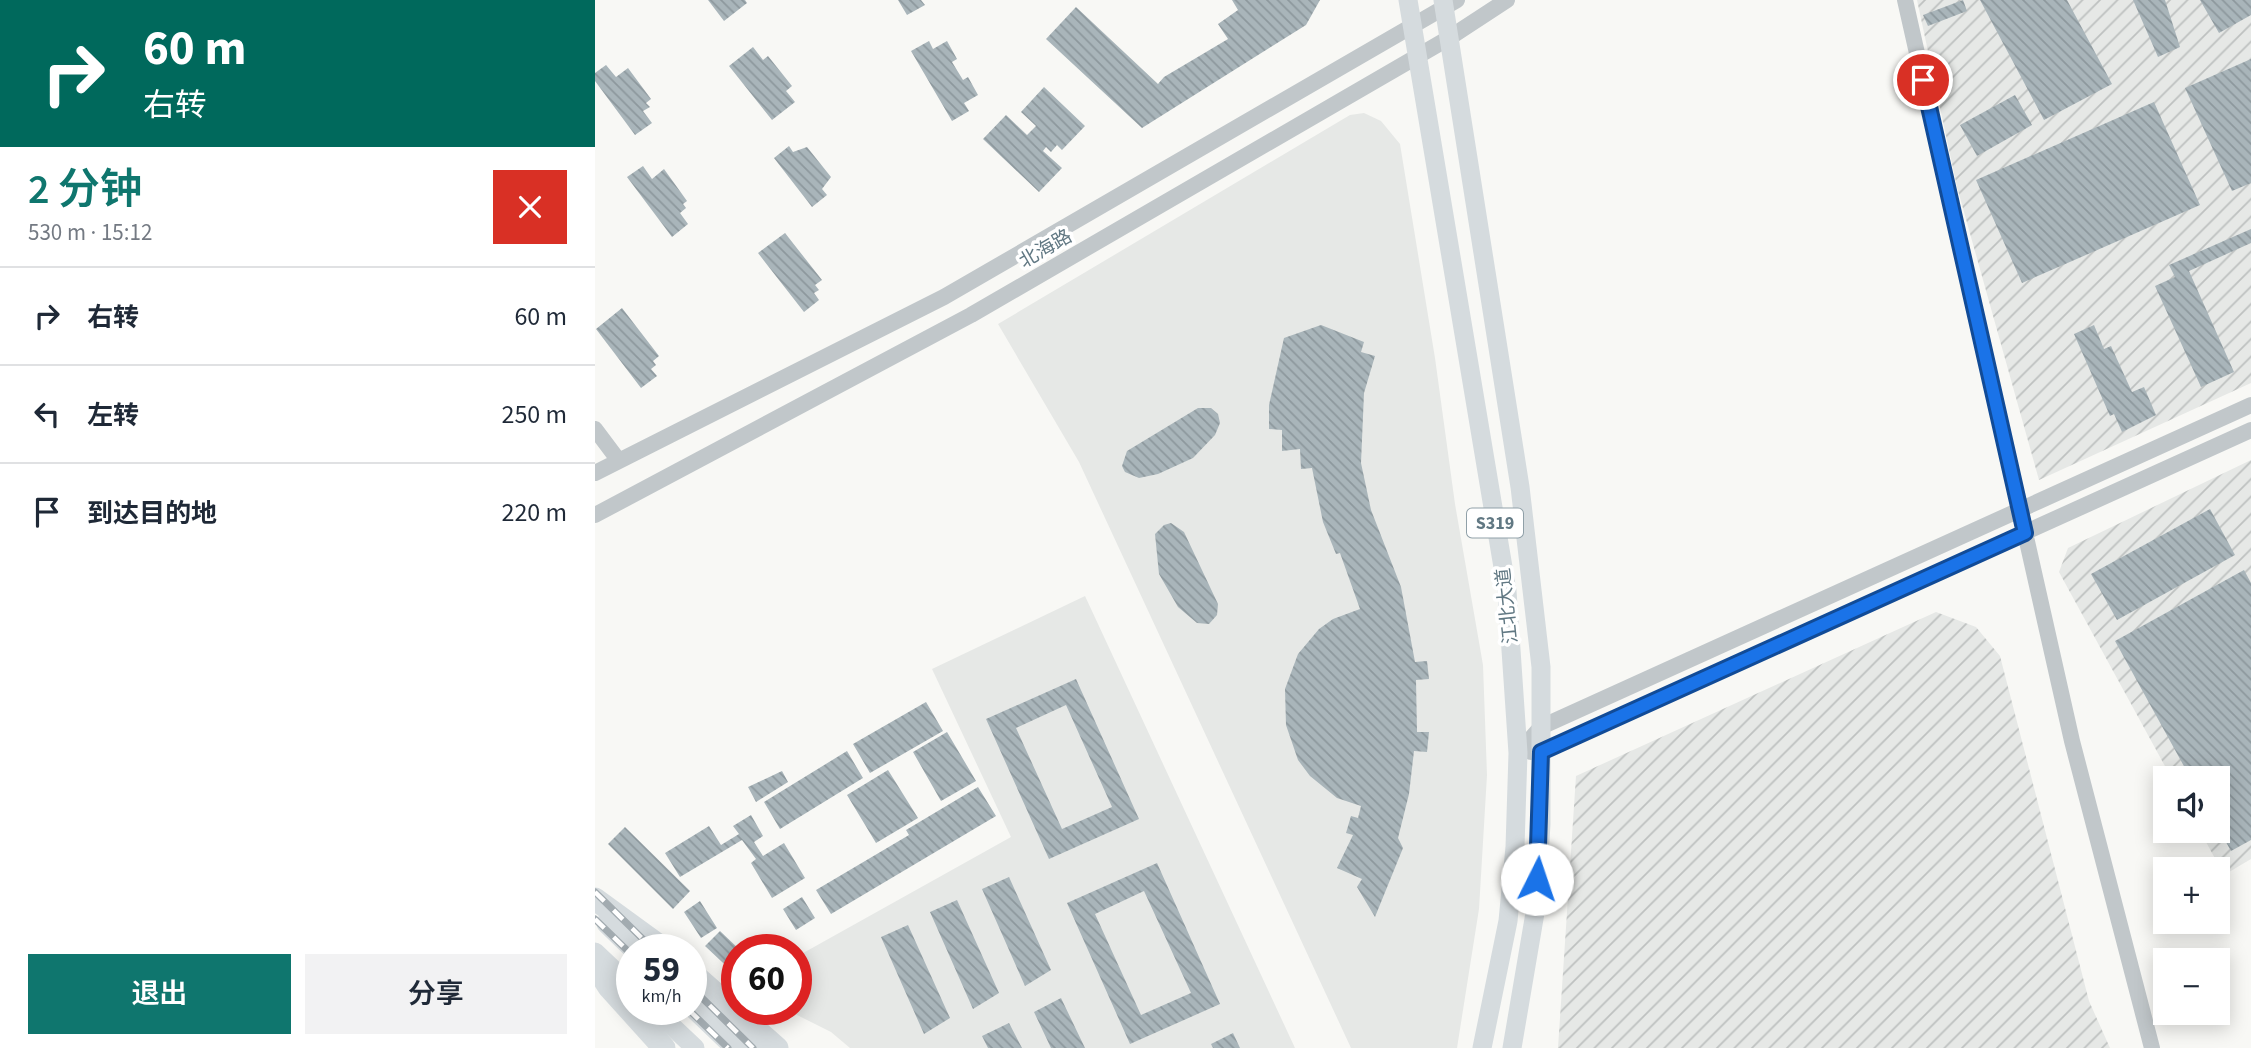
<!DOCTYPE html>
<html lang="zh">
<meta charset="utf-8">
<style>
:root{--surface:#fff;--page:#f2f2f3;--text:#1f2937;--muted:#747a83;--line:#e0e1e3;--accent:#0f766e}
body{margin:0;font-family:"Source Sans 3","Noto Sans SC",sans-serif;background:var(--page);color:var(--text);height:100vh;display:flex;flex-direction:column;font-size:26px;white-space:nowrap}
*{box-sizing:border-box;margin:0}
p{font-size:23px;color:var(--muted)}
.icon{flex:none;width:38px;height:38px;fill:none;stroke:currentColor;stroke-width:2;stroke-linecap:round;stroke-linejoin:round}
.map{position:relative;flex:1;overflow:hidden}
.sheet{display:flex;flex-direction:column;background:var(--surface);width:595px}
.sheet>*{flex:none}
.banner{background:#00695c;color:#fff;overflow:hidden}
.tools{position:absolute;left:1558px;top:766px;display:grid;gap:14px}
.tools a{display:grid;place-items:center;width:77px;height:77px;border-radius:0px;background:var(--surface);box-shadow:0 4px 18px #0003;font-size:35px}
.speed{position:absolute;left:21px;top:934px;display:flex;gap:14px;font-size:35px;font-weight:700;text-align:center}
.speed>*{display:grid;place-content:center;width:91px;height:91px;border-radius:50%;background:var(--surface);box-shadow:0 4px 18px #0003;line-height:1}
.speed small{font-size:18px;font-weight:400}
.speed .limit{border:10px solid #d22;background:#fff;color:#111}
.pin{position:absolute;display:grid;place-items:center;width:60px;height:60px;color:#fff;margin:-30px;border:4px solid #fff;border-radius:50%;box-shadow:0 2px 7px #0007}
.me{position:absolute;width:77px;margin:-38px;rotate:4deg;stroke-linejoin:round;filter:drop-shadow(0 0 5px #0008)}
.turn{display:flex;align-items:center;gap:24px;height:147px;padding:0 28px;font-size:32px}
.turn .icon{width:91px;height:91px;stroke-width:2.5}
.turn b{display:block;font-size:49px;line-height:60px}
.round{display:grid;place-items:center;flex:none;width:74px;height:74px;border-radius:0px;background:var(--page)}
.overview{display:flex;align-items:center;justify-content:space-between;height:119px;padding:0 28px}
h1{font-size:42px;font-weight:600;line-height:52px;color:var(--accent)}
.primary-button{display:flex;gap:14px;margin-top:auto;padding:14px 28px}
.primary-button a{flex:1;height:80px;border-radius:0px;background:var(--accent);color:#fff;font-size:28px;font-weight:600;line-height:80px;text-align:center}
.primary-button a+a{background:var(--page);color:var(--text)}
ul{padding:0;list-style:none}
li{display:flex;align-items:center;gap:21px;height:98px;padding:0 28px;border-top:2px solid var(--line)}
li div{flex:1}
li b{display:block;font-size:26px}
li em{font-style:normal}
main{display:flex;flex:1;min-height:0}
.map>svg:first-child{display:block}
.built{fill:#e6e8e6}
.industrial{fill:url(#industrial-furrows)}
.building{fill:url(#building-back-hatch);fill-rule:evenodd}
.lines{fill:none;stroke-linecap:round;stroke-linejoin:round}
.minor{stroke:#c1c7ca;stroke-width:16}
.major{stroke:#d5dbde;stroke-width:19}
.highway{stroke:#d5dbde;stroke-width:23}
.rail-casing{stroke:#a2abb0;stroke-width:7}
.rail{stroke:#fff;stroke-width:4.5;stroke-dasharray:13;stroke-linecap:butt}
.route-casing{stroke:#114b97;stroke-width:18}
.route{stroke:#1a73e8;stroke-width:12}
.labels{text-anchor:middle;stroke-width:7;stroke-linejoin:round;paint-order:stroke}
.shield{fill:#fff;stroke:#90a0a8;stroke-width:2}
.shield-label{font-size:18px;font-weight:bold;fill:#617883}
.street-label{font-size:19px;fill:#617883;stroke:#fff}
</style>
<main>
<section class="sheet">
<div class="banner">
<div class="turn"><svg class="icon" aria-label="right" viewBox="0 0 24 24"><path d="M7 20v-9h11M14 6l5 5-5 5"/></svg><div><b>60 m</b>右转</div></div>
</div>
<div class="overview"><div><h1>2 分钟</h1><p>530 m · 15:12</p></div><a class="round" style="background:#d93025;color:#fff"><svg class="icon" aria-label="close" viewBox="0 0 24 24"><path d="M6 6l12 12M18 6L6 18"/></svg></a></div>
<ul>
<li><svg class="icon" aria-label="right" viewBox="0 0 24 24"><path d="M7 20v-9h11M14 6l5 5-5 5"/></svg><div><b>右转</b></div><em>60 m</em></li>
<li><svg class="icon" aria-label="left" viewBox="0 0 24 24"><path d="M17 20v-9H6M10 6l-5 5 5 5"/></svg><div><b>左转</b></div><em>250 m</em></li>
<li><svg class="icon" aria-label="arrive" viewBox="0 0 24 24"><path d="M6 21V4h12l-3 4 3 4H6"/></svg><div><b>到达目的地</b></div><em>220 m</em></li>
</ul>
<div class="primary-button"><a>退出</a><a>分享</a></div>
</section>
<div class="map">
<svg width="1656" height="1048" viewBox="0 0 1656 1048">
<defs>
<pattern id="industrial-furrows" width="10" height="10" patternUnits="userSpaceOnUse" patternTransform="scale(1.75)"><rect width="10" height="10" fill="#e6e8e6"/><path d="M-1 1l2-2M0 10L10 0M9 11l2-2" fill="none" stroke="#bec1c0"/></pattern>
<pattern id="building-back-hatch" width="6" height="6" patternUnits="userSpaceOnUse" patternTransform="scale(1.75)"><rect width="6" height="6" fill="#a9b5ba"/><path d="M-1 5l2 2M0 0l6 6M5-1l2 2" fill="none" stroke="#8d989d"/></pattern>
</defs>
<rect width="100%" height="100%" fill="#f8f8f5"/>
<path class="built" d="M769 113 786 121 805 144 840 358 860 504 888 665 892 775 884 909 862 1048H756L484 462 403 324 755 115Z
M490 596 700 1048H255L236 1032 192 1010H201V957L416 837 337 669Z"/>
<path class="industrial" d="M1322 0H1656V383L1444 480 1362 187Z
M1656 460V859L1629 875 1605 831H1622V779H1577L1464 572 1473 548Z
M1341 612 1381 627 1405 656 1494 1001 1515 1048H963L981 776Z"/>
<path class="building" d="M113 0H150L152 3 129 21Z
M303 0H326L330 5 312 15Z
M637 0H725L711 25 547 128 451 39 481 7 563 84 569 77 633 39 623 24 643 10Z
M1368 0 1372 11 1333 26 1328 15Z
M1385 0H1472L1517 84 1449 120Z
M1538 0H1570L1585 47 1563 57Z
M1605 0H1656V15L1624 33Z
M334 41 338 49 352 41 362 59 357 62 368 80 373 77 383 95 369 103 374 111 357 121 316 51Z
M158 47 168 60 173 56 197 86 191 91 200 102 177 120 134 66Z
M1656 59V183L1637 191 1590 88Z
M11 65 21 77 33 68 56 99 51 103 55 107 48 111 57 123 40 135 0 81V73Z
M449 87 490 126 467 150 462 145 456 152 451 147 448 151 467 168 444 192 388 139 411 115 432 135 441 126 426 112Z
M1420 95 1437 125 1382 156 1365 125Z
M1559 102 1605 205 1427 283 1381 180Z
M194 146 198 152 212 147 236 177 227 189 232 195 217 207 179 158Z
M48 166 57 179 69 169 92 201 88 204 91 208 85 213 93 224 77 237 32 177Z
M1656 229V243L1594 271 1639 372 1606 387 1560 286 1580 277 1574 265Z
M190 233 227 280 220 285 224 290 219 293 224 300 209 312 163 253Z
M27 308 64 356 58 361 61 365 56 369 62 376 46 388 1 329Z
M726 325 769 342 766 352 780 356 769 393 766 463 776 510 806 587 820 662 832 661 834 679 821 680 822 732H834L832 752 819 751 814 794 803 838 808 848 780 917 762 887 767 879 742 868 758 835 751 833 756 816 763 818 766 806 742 798 715 776 703 760 691 725 690 689 703 654 724 629 738 619 765 609 745 553 741 554 728 522 717 468 706 469 705 449 687 451V430L674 429V405L689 338Z
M1499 325 1509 349 1516 346 1537 392 1549 387 1561 415 1527 432 1519 414 1515 416 1479 334Z
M603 408H616L623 414 625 423 620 435 598 458 563 474 544 478 530 472 527 466 532 451Z
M1615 509 1640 555 1522 620 1496 574Z
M576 523 589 532 623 604 622 615 614 624 602 623 583 607 564 574 560 534 569 525Z
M1649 570 1656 583V840L1636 851 1622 826V779H1596L1520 641Z
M481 679 544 819 454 859 391 719ZM471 705 517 807 467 829 421 728Z
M331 702 348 731 275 773 258 744Z
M352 732 381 781 346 801 318 752Z
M252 751 268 778 185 829 169 802Z
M293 770 323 818 281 843 252 795Z
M187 771 193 782 161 802 153 787Z
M383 787 401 816 236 914 221 890 314 835 311 830Z
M156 815 168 836 159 842 168 856 189 843 210 878 177 898 156 863 161 859 147 840 85 877 70 853 114 826 126 845 144 834 138 826Z
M30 827 95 891 78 909 13 844Z
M562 863 625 1004 535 1044 472 903ZM549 891 596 993 546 1015 500 914Z
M414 877 456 970 430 986 387 889Z
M207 897 220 918 201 930 188 909Z
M362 900 404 993 378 1009 335 912Z
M105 901 122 928 106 938 89 912Z
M313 925 355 1018 329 1034 286 937Z
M125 931 145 950H142V976L110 946Z
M466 998 490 1048H456L439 1012Z
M414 1023 427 1048H393L387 1036Z
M638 1033 645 1048H618L616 1044Z"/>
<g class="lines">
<path class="minor" d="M1310 0 1477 741 1557 1048
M0 429 21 457
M0 473 349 297 862 0
M0 515 376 315 854 38 912 0
M936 752H946L1656 430
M923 753 946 727 1656 405"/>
<path class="major" d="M813 0 912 591 923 753 920 847 913 921 887 1048
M848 0 925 487 946 667V824L941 907 917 1048
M0 952 37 987
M96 990 158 1048
M60 1010 100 1048"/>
<path class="highway" d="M0 899 70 950
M13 923 41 950
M0 965 14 987 69 1048
M96 972 182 1048
M96 1004 142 1048"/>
<g class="rail-casing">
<path id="rail" d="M0 892 59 950
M0 919 37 955
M96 987 158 1048
M94 1010 133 1048"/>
</g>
<use href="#rail" class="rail"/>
</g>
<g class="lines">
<g class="route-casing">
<path id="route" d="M942 879 946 752 1430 533 1328 80"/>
</g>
<use href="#route" class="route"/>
</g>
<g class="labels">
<rect class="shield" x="872" y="508.5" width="56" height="29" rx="5"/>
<g class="shield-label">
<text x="900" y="529">S319</text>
</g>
<g class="street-label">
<text transform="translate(450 248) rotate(-30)" y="7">北海路</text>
<text transform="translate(911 606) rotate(-96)" y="7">江北大道</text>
</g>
</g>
</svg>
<div class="tools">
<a><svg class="icon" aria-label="sound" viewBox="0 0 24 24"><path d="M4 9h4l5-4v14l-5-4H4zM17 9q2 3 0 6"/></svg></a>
<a>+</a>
<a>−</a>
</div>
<div class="speed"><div>59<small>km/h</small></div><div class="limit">60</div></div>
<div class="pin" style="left:1328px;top:80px;background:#d93025"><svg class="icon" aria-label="arrive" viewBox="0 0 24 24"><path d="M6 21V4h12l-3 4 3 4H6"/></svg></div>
<svg class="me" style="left:942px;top:879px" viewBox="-20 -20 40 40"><circle r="19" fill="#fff"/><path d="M0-13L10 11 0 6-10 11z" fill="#1a73e8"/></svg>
</div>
</main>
